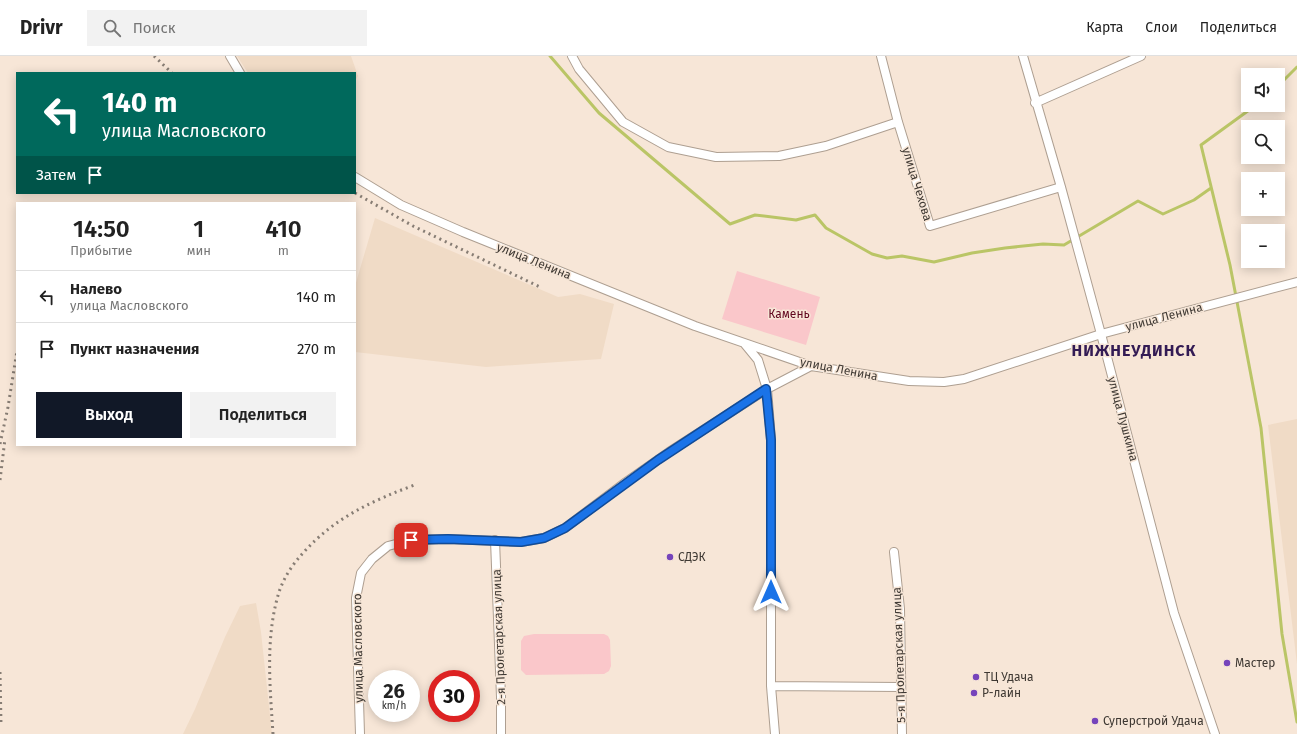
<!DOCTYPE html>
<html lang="ru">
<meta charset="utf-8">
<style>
:root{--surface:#fff;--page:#f2f2f2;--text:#222;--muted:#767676;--line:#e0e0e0;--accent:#111827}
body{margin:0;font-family:"Fira Sans",sans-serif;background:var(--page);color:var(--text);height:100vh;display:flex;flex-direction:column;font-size:15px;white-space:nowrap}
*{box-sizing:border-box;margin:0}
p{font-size:13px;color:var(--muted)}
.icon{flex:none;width:22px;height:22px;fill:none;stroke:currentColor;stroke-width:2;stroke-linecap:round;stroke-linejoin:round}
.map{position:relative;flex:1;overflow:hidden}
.panel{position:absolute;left:16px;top:146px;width:340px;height:244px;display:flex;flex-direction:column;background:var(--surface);border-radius:0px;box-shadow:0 2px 10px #0003}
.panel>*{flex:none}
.top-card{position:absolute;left:16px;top:16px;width:340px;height:122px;border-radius:0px;box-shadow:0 2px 10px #0003;background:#00695c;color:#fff;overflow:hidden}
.buttons{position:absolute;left:1241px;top:12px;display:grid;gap:8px}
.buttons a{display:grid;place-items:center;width:44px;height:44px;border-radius:0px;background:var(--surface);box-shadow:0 2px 10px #0003;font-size:20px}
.speed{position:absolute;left:368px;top:614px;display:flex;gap:8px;font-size:20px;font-weight:700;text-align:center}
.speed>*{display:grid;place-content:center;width:52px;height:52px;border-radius:50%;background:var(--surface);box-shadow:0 2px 10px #0003;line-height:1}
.speed small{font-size:10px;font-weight:400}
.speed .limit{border:6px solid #d22;background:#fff;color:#111}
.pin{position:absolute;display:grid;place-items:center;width:34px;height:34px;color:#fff;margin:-17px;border-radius:8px;box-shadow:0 2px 6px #0006}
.me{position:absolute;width:44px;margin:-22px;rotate:0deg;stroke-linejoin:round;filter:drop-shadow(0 0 3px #0008)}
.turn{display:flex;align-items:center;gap:14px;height:84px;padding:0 20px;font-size:18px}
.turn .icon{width:52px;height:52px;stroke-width:2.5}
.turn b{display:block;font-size:28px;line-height:34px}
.then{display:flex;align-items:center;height:38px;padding:0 20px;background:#0003;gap:8px;font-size:15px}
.eta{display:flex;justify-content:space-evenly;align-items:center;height:68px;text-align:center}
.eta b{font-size:24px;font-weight:600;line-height:28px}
.primary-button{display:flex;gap:8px;margin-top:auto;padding:8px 20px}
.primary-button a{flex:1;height:46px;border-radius:0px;background:var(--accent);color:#fff;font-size:16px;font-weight:600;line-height:46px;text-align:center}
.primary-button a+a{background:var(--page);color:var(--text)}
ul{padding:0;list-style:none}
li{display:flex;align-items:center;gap:12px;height:52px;padding:0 20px;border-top:1px solid var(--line)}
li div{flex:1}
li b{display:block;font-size:15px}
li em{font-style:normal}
header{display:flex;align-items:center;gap:24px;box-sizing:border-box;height:56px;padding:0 20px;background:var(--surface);border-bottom:1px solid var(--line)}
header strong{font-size:19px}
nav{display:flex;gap:22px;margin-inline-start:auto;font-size:14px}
.search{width:280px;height:36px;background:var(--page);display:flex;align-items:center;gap:10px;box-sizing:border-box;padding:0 14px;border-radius:0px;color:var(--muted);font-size:15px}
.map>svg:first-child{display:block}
.built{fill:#f0dbc6}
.green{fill:#fac7ca}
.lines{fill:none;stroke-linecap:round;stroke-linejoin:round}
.stream{stroke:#bac566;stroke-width:3}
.street-casing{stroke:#ae9f91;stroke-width:10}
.street{stroke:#fff;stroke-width:8}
.rail{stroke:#877d74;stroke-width:3;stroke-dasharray:2 4;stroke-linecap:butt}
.route-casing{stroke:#114b97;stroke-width:10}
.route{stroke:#1a73e8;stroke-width:7}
.poi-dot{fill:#7644bb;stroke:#f7e6d7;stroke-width:1.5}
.labels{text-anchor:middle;stroke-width:3;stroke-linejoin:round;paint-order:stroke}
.street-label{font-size:12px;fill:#3f3933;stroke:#f7e6d7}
.park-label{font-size:12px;fill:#61061e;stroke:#f7e6d7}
.poi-label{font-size:12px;fill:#3f3933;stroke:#f7e6d7;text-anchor:start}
.district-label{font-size:16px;font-weight:bold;letter-spacing:1px;fill:#331b54;stroke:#f7e6d7}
</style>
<header>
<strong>Drivr</strong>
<div class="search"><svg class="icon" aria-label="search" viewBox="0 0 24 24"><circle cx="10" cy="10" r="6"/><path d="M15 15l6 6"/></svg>Поиск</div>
<nav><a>Карта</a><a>Слои</a><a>Поделиться</a></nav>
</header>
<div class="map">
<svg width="1297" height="678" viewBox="0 0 1297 678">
<rect width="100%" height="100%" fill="#f7e6d7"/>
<path class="built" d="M237 0H351L358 20 355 25V17H248Z
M375 162 558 241 580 238 614 248 601 303 486 311 355 296V230Z
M1297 363V608L1268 369Z
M256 547 261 576 272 678H183L195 653 225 581 240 550Z"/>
<path class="green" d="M737 215 820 241 806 289 722 263Z
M534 578H604L608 580 610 584 611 610 609 615 604 618 526 619 521 614V585L524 580Z"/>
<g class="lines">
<path class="stream" d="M550 0 599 57 730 168 755 159 796 164 815 159 826 172 872 198 887 202 902 200 934 206 972 197 1005 192 1043 188 1064 189 1138 145 1163 158 1194 144 1211 132
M1278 30 1297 11
M1256 49 1201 89 1230 209 1261 372 1282 578 1297 666"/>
<g class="street-casing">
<path id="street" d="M230 0 240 17
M572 0 579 13 623 66 668 91 716 101 779 100 826 90 898 66
M881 0 898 66 930 170 1061 131
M1023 0 1061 131 1101 278 1174 557 1215 678
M1035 47 1141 0
M355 121 401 149 463 176 695 270 811 310 909 325 944 326 964 323 1101 278 1297 226
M744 287 758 304 767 333 771 384V630L775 678
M495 484 501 641V678
M894 496 900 553 902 678
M771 630 901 631
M360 678 356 542 361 517 372 503 388 490 411 484 448 483 521 486 544 482 565 472 626 426 669 396 767 333 811 310"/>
</g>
<use href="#street" class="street"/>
<path class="rail" d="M154 0 172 17
M355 137 413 170 540 231
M0 388 8 351 17 295
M0 424 5 383
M0 616 1 669
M273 678C270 630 265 582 279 536 284 521 293 508 303 497 335 461 372 445 417 428"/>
</g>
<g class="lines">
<g class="route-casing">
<path id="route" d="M411 484 448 483 521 486 544 482 565 472 658 404 766 333 771 384V536"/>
</g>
<use href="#route" class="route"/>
</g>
<g class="poi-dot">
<circle cx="670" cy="501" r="4"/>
<circle cx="1227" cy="607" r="4"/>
<circle cx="976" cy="621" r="4"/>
<circle cx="974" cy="637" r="4"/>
<circle cx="1095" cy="665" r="4"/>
</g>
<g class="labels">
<g class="street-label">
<text transform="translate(917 128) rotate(73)" y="4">улица Чехова</text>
<text transform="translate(534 205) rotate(22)" y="4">улица Ленина</text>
<text transform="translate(1164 261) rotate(-15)" y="4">улица Ленина</text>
<text transform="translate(839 313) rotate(11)" y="4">улица Ленина</text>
<text transform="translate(1123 363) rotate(75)" y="4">улица Пушкина</text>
<text transform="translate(499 581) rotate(-92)" y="4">2-я Пролетарская улица</text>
<text transform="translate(358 592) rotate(-91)" y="4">улица Масловского</text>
<text transform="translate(899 599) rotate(-92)" y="4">5-я Пролетарская улица</text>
</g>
<g class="park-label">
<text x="789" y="262">Камень</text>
</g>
<g class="poi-label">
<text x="678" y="505">СДЭК</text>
<text x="1235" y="611">Мастер</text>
<text x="984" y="625">ТЦ Удача</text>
<text x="982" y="641">Р-лайн</text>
<text x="1103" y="669">Суперстрой Удача</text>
</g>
<g class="district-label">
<text x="1134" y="300">НИЖНЕУДИНСК</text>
</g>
</g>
</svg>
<div class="buttons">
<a><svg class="icon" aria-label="sound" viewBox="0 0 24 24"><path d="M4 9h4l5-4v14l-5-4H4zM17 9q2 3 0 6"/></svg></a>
<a><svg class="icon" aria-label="search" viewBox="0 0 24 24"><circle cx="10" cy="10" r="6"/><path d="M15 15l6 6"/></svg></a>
<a>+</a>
<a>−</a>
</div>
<div class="speed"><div>26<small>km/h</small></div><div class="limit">30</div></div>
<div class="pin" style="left:411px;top:484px;background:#d93025"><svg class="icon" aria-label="arrive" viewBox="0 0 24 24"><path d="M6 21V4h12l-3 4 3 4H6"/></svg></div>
<svg class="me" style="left:771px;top:536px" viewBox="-20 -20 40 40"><path d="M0-17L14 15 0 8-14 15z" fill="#1a73e8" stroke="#fff" stroke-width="4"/></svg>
<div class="top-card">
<div class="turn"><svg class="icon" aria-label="left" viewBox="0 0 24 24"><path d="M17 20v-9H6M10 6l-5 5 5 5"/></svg><div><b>140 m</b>улица Масловского</div></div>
<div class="then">Затем<svg class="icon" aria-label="arrive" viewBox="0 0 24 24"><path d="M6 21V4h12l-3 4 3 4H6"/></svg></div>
</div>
<section class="panel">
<div class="eta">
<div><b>14:50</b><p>Прибытие</p></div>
<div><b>1</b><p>мин</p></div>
<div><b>410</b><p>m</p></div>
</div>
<ul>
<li><svg class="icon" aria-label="left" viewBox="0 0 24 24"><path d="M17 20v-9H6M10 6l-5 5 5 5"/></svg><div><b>Налево</b><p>улица Масловского</p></div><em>140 m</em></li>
<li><svg class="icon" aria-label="arrive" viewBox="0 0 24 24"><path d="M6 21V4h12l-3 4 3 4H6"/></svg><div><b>Пункт назначения</b></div><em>270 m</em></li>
</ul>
<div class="primary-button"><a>Выход</a><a>Поделиться</a></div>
</section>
</div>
